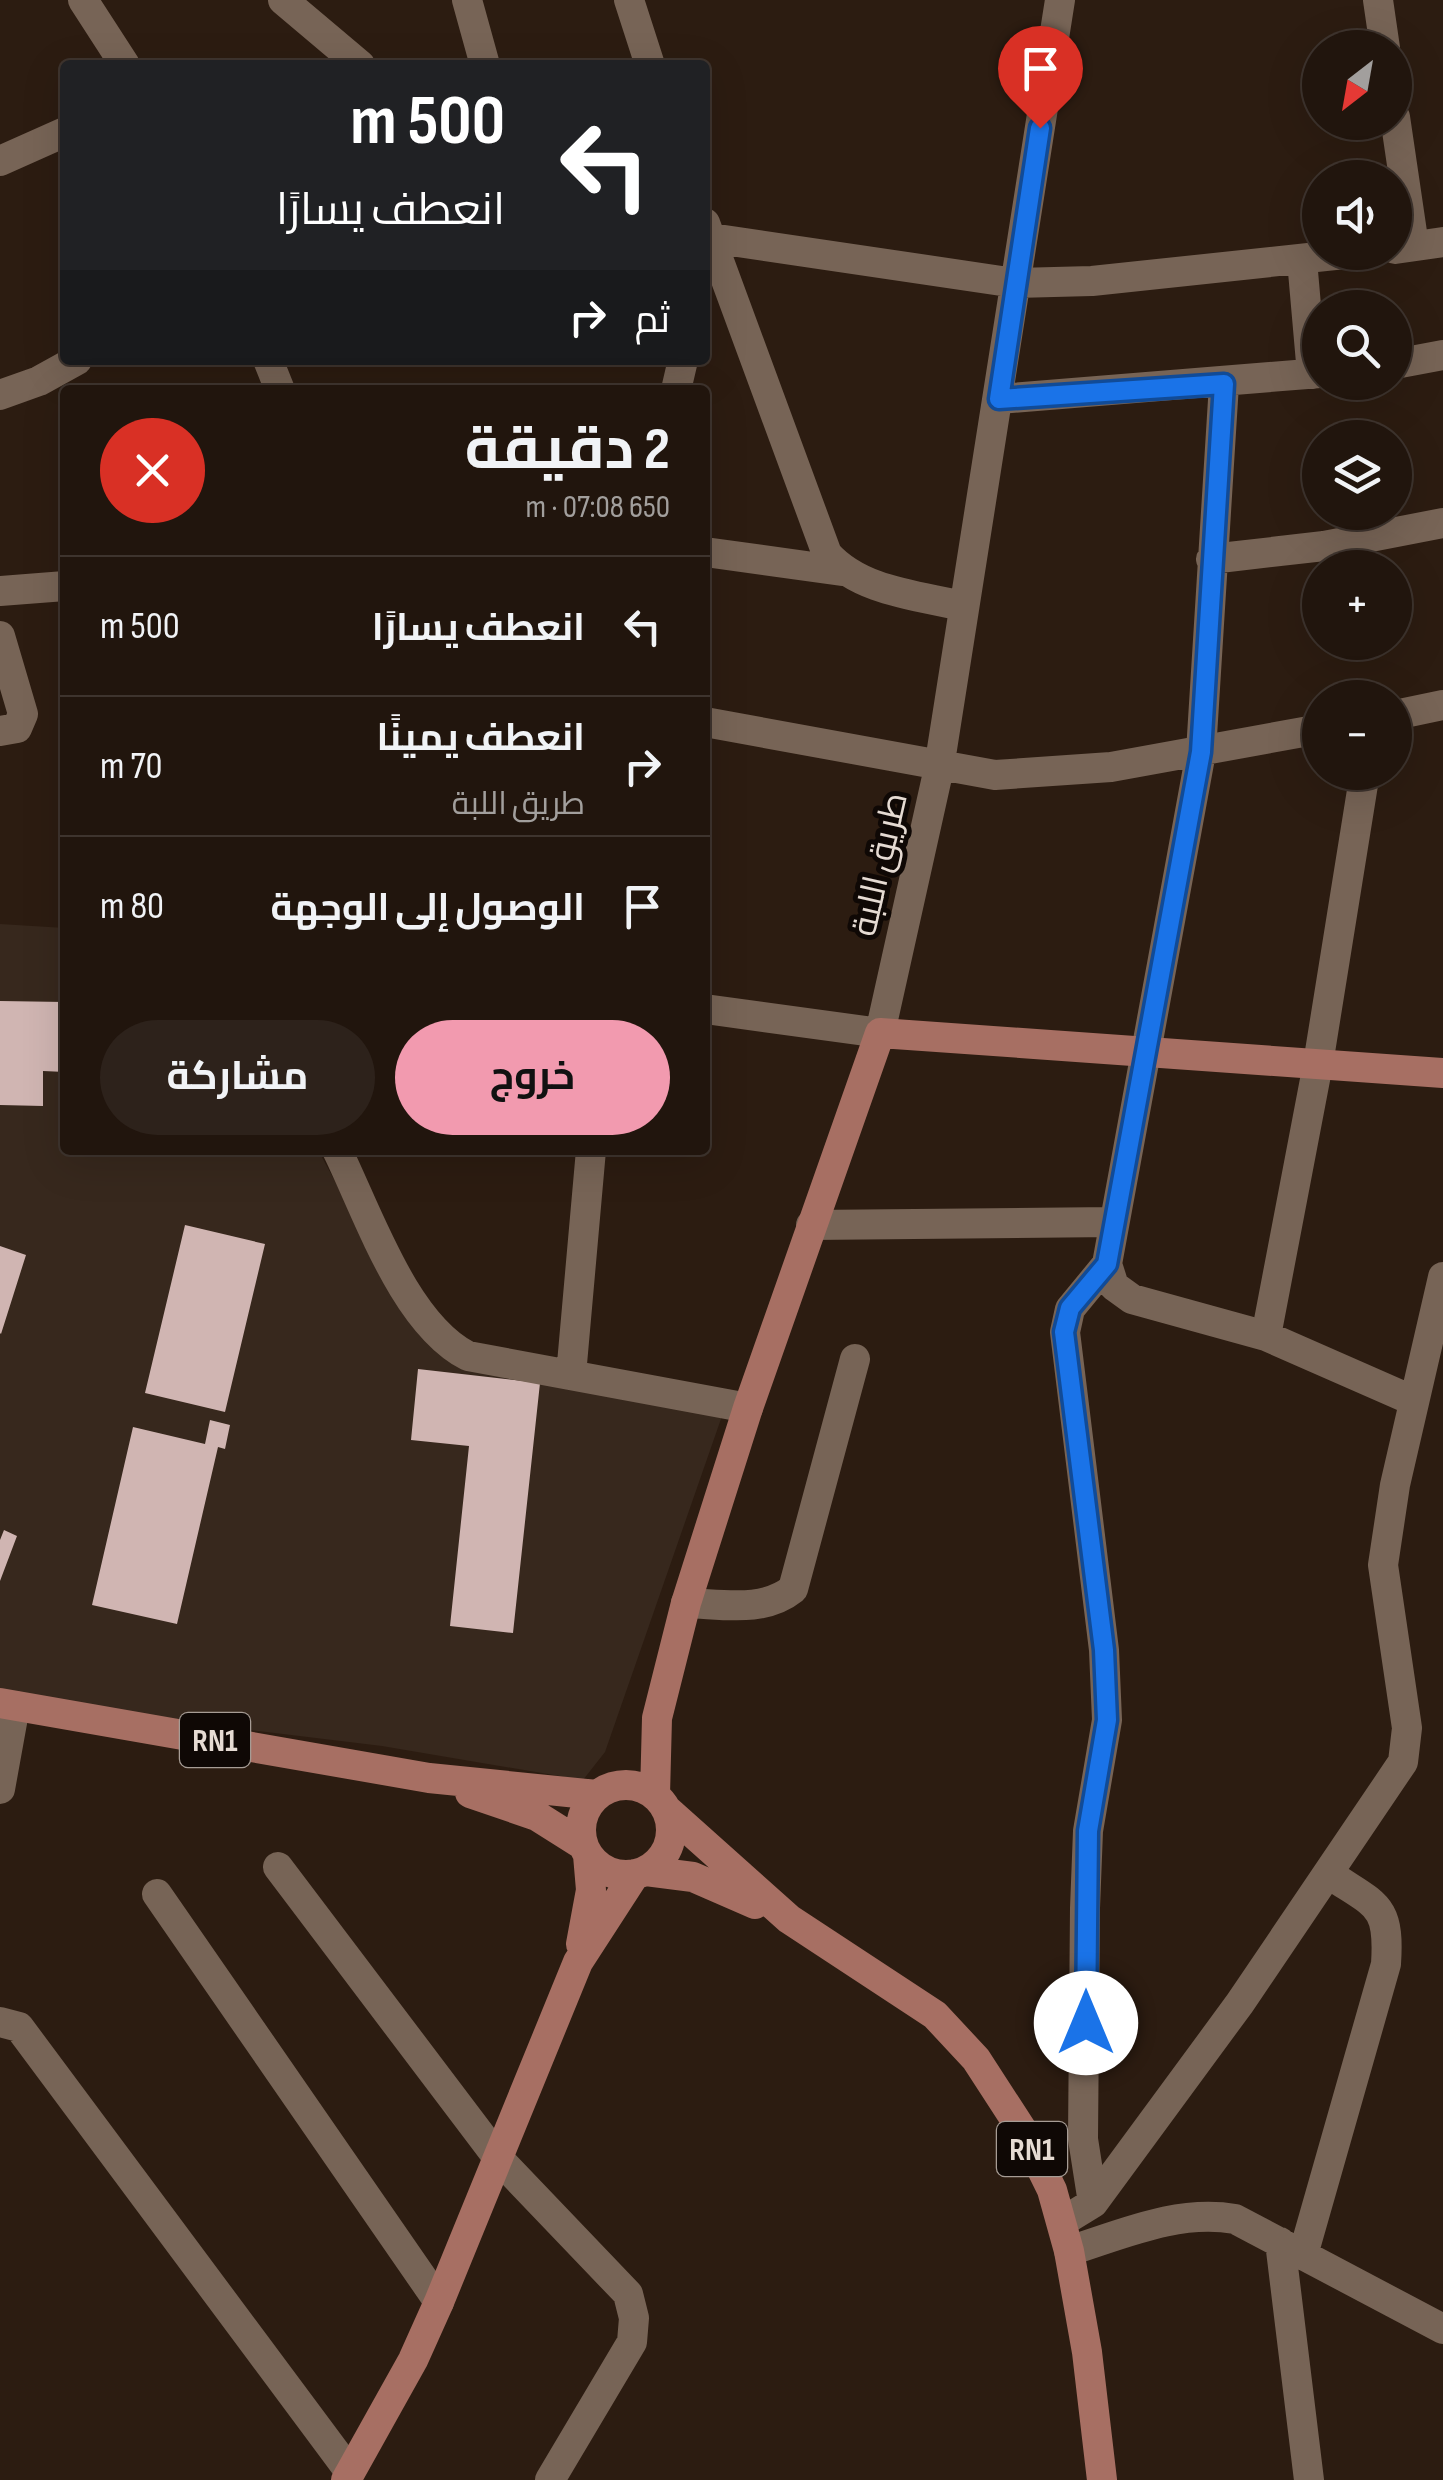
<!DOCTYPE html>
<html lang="ar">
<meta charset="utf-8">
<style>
:root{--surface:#21150d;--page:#2d221b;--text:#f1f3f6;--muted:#a29f9d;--line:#3e342e;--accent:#f29aaf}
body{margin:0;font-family:"Sofia Sans Condensed",Cairo,sans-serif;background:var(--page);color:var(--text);direction:rtl;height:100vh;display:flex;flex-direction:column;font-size:38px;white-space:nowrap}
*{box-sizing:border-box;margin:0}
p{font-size:32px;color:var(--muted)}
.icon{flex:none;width:55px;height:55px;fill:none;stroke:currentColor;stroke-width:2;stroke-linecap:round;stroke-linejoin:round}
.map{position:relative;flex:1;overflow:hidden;direction:ltr}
.sheet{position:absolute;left:60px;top:385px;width:650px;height:770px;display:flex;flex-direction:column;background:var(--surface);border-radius:10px;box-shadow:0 10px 40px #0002,0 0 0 2px var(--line);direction:rtl}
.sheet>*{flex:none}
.hud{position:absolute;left:60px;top:60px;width:650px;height:305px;border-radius:10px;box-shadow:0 10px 40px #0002,0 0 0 2px var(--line);direction:rtl;background:#202124;color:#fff;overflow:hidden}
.needle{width:65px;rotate:211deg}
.tools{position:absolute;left:1302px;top:30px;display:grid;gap:20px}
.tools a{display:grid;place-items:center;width:110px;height:110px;border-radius:50%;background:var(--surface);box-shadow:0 10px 40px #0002,0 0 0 2px var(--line);font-size:50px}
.pin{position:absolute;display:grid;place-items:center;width:85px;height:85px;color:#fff;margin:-102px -42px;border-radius:50% 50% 50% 0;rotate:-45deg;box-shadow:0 0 10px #0007}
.pin .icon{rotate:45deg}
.me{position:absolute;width:110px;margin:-55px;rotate:0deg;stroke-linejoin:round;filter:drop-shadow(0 0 8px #0008)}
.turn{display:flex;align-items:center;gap:35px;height:210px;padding:0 40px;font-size:45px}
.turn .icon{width:130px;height:130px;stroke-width:2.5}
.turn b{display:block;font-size:70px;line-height:85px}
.then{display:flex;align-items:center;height:95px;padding:0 40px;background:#0003;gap:20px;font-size:38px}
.round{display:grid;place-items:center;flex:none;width:105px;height:105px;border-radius:52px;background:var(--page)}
.head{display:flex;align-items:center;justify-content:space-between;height:170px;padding:0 40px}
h1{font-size:60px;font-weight:700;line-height:75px}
.button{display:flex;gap:20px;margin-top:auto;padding:20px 40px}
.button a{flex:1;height:115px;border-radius:60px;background:var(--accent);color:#111;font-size:40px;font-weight:700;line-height:115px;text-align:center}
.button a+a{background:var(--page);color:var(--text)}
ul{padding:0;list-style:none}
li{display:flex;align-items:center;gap:30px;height:140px;padding:0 40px;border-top:2px solid var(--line)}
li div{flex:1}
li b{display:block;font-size:38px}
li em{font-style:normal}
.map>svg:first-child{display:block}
.industrial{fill:#37281d}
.building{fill:#d0b5b2}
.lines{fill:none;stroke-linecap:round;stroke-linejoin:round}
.minor{stroke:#776456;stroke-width:30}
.major{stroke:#a76f63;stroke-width:30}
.route-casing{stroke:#114b97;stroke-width:25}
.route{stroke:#1a73e8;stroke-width:18}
.labels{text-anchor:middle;stroke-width:10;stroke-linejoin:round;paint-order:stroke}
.shield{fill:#0f0805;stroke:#a69c95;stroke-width:2.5}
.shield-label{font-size:32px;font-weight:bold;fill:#e6dbd3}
.street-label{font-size:35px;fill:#e6dbd3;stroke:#0f0805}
</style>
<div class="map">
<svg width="1443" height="2480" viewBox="0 0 1443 2480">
<rect width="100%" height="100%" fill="#2c1c11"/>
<path class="industrial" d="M0 924 65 928V1150H318L407 1313 429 1338 722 1416 605 1752 583 1780 382 1746 0 1700Z"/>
<path class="building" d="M0 1001 65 1002V1072L43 1071V1106L0 1105Z
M185 1225 265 1244 225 1412 145 1393Z
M0 1246 26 1255 1 1334 0 1333Z
M418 1369 540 1383 513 1633 450 1626 469 1446 411 1440Z
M210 1420 230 1425 225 1449 218 1447 177 1624 92 1605 133 1427 205 1444Z
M4 1530 17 1536 0 1581V1540Z"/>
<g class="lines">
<path class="minor" d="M83 0 125 65
M283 0 360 65
M467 0 485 65
M629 0 650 65
M1378 0 1385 48
M1395 117 1414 246
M0 161 65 132
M705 223 827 554C860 591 915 595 962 606
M711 238 1015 283 1092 281 1364 252
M1395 249 1443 242
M1302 260 1312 374
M268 360 280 390
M1395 364 1443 355
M1224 384 1201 752 1107 1264 1114 1286 1132 1299 1266 1336 1318 1064 1365 772
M676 390 683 360
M0 395 39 381 77 360
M999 399 1320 373
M705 552 842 571
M1211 559 1324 546 1443 523
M0 591 65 586
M0 636 23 714 17 728 0 731
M1395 715 1443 705
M705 722 995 775 1111 767 1320 729
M705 1009 880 1033 939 768 1060 0
M337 1150C368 1213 404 1323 468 1356L748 1408
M811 1225 1113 1222
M1266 1336 1414 1401
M571 1375 591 1150
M686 1603C723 1604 763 1613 793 1589L855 1359
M0 1789 15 1706
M278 1867 498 2158 628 2294 634 2318 632 2342 550 2480
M157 1894 439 2302
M0 2022 19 2027 350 2472
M1093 2203 1083 2139 1085 1908 1088 1831 1107 1720 1104 1650 1065 1332 1070 1309 1107 1264
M1062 2222 1093 2203 1240 2003 1403 1762 1407 1728 1383 1565 1395 1485 1443 1277
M1280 2242 1309 2480
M1069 2251C1123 2234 1178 2209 1235 2219L1443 2329
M1303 2255 1386 1964C1390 1903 1376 1906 1329 1874"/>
<path class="major" d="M0 1703 429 1778 597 1795
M581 1830a45 45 0 1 1 90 0a45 45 0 1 1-90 0Z
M470 1793 537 1816 583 1845
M655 1795 657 1718 686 1603 748 1408 880 1033 1443 1073
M667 1810 789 1919 935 2015 976 2059 1024 2133 1052 2190 1069 2251 1087 2352 1102 2480
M646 1871 693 1877 755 1904
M581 1944 591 1890 588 1855
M346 2480 413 2360 439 2302 578 1962 635 1874"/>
</g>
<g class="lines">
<g class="route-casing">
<path id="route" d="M1040 128 999 399 1224 384 1201 752 1107 1264 1070 1308 1064 1332 1104 1650 1107 1720 1088 1831 1086 2023"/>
</g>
<use href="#route" class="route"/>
</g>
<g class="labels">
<g class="shield">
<rect x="180" y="1713" width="70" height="54" rx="8"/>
<rect x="997" y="2122" width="70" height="54" rx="8"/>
</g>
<g class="shield-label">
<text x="215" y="1751">RN1</text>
<text x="1032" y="2160">RN1</text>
</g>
<g class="street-label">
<text transform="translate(879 864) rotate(-77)" y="12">طريق اللبة</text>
</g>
</g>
</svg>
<div class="tools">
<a><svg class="needle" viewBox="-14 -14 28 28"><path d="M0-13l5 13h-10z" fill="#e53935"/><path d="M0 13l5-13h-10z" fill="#a29f9d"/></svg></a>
<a><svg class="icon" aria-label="sound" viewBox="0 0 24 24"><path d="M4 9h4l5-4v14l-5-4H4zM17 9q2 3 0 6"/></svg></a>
<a><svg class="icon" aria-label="search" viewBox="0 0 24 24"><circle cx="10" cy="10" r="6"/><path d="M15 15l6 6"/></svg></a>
<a><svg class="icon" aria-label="layers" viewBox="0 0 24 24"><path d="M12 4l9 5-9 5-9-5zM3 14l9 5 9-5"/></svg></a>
<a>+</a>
<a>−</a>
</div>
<div class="pin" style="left:1040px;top:128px;background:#d93025"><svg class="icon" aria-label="arrive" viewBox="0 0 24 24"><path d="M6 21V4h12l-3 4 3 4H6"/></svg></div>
<svg class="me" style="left:1086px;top:2023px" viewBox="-20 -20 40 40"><circle r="19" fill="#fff"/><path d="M0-13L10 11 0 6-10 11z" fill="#1a73e8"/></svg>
<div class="hud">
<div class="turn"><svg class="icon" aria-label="left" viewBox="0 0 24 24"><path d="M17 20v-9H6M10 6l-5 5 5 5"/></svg><div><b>500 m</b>انعطف يسارًا</div></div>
<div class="then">ثم<svg class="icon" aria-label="right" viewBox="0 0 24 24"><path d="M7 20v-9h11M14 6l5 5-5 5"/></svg></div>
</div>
<section class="sheet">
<div class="head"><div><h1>2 دقيقة</h1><p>650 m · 07:08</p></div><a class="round" style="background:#d93025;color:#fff"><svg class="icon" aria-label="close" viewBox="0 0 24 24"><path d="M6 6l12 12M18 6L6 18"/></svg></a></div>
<ul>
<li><svg class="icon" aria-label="left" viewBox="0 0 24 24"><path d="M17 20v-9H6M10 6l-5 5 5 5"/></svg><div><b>انعطف يسارًا</b></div><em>500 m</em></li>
<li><svg class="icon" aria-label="right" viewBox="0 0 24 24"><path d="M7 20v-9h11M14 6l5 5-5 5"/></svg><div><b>انعطف يمينًا</b><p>طريق اللبة</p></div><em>70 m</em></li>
<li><svg class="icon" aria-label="arrive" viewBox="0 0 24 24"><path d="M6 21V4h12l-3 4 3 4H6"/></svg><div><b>الوصول إلى الوجهة</b></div><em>80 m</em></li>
</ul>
<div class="button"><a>خروج</a><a>مشاركة</a></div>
</section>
</div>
